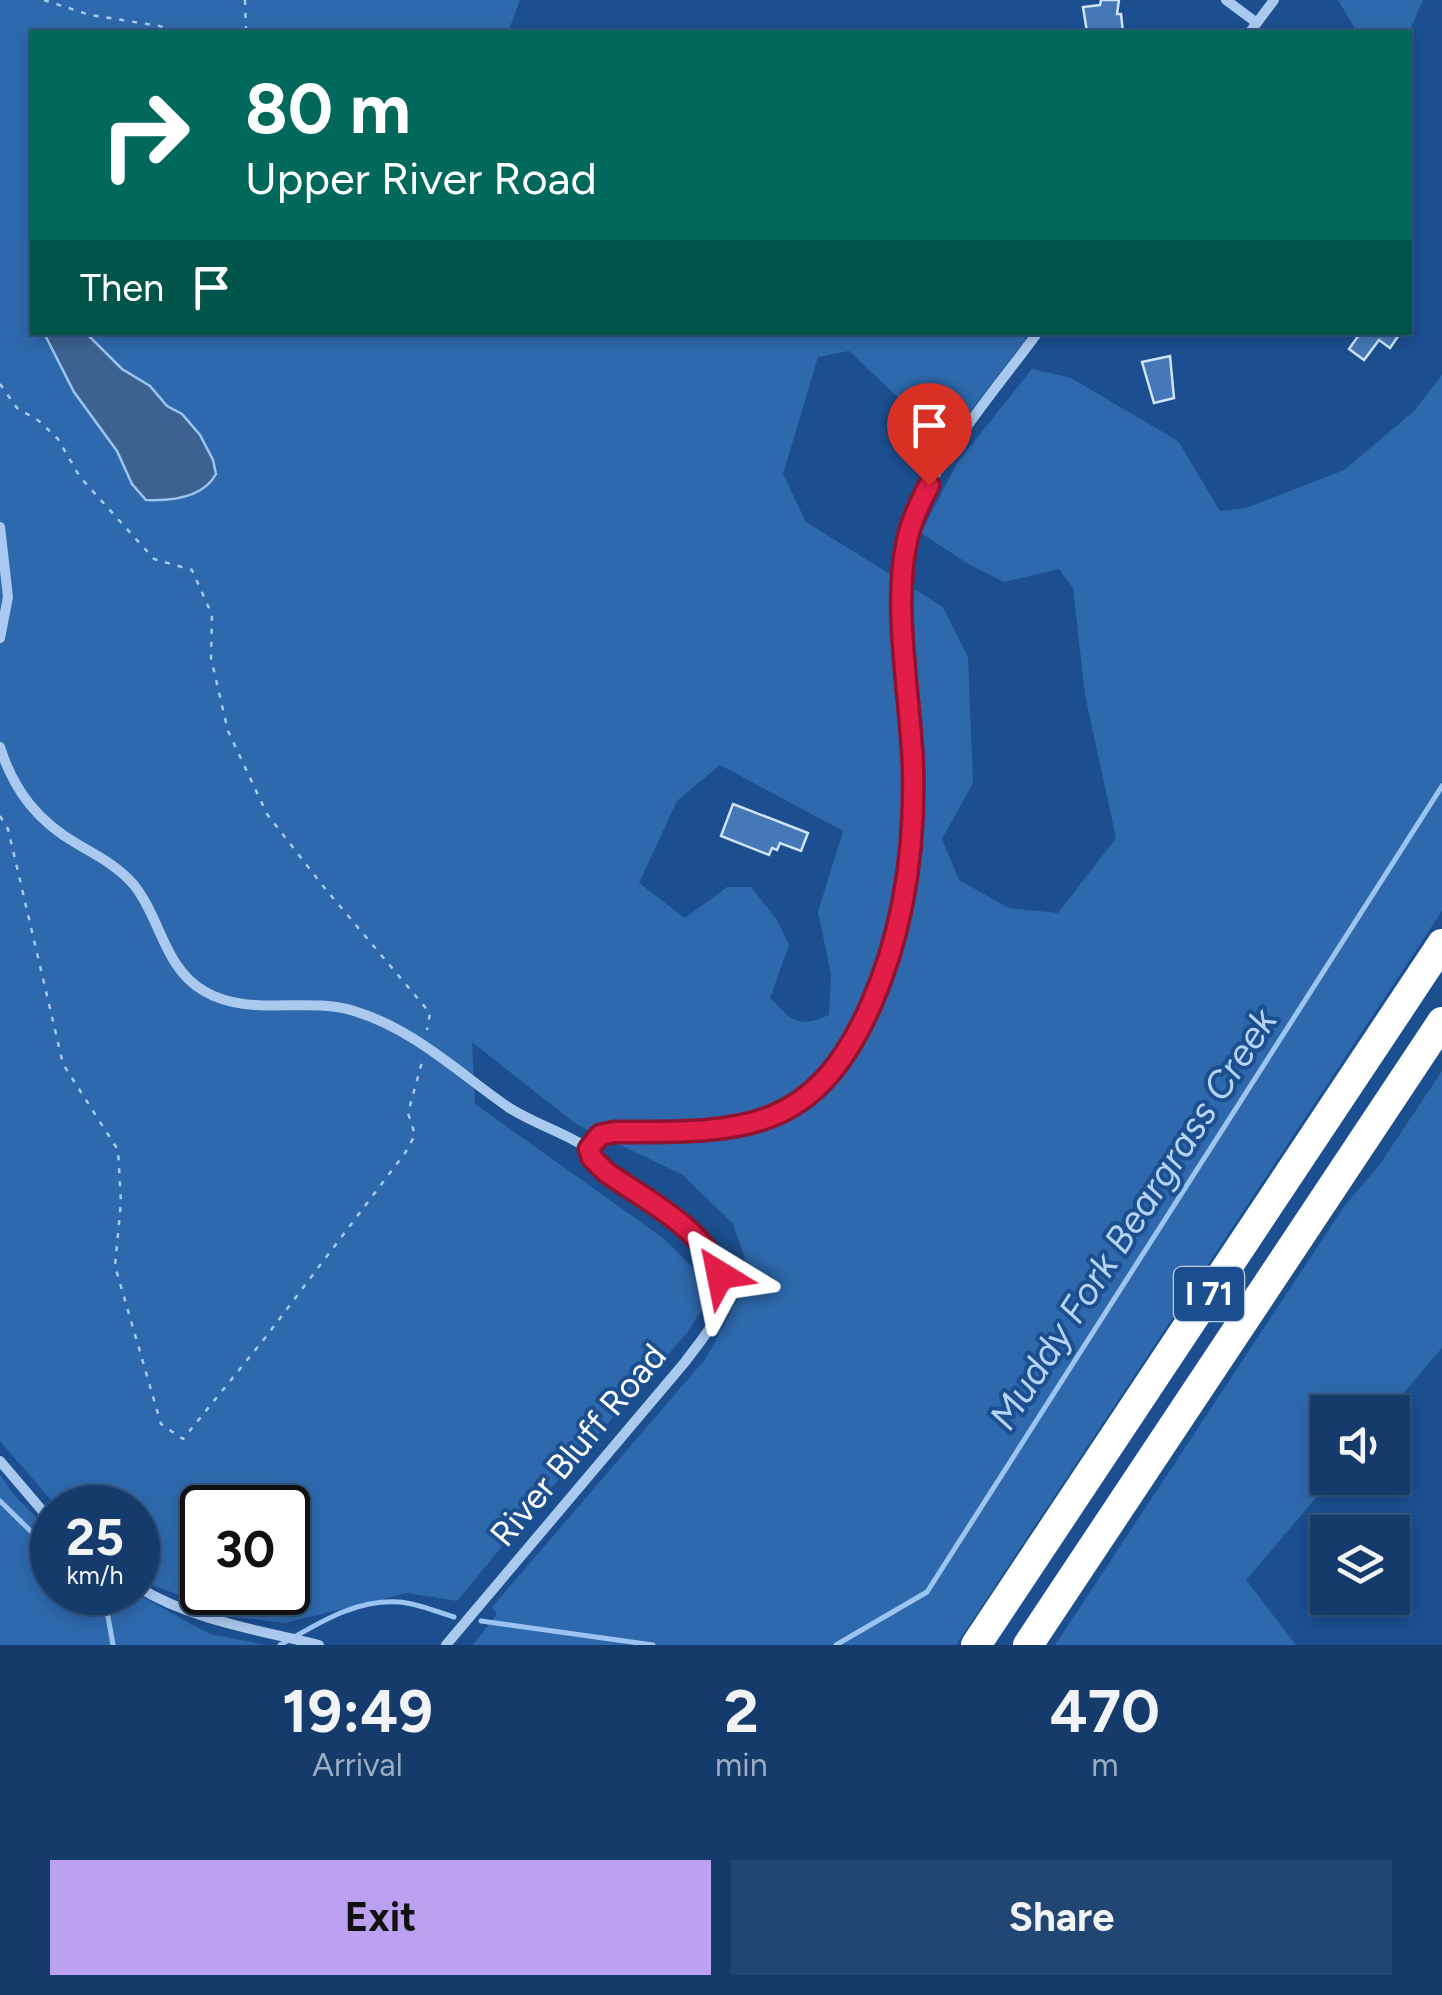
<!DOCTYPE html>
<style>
:root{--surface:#143b6b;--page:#214673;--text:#f1f3f6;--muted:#9dadc1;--line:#33557e;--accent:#bca0f2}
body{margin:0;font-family:Figtree,sans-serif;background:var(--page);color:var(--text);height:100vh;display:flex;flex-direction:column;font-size:38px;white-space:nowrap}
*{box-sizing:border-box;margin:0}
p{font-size:32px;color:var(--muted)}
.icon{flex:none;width:55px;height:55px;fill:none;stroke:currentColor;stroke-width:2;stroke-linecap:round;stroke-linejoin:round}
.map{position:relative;height:1645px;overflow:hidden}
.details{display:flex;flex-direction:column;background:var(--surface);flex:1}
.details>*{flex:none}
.hud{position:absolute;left:30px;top:30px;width:1382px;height:305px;border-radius:0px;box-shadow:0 5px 15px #0003,0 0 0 2px var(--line);background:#00695c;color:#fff;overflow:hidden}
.buttons{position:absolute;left:1310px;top:1395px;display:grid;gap:20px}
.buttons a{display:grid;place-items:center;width:100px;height:100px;border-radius:0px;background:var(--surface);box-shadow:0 5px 15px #0003,0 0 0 2px var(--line);font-size:50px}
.speed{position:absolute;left:30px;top:1485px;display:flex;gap:20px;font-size:50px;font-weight:700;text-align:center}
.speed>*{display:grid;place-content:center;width:130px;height:130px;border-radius:50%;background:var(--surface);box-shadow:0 5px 15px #0003,0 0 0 2px var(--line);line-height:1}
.speed small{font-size:25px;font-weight:400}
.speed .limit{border:5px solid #111;border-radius:15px;background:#fff;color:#111}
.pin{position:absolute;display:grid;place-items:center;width:85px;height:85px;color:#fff;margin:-102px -42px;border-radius:50% 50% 50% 0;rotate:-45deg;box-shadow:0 0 10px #0007}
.pin .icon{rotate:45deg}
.me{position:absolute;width:110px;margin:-55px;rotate:325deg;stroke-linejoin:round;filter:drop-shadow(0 0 8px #0008)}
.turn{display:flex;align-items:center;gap:35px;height:210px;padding:0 50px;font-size:45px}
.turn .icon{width:130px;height:130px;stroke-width:2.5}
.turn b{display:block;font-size:70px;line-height:85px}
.then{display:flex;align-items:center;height:95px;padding:0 50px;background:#0003;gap:20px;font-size:38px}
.eta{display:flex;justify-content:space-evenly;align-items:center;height:170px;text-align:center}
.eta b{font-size:60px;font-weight:700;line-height:70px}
.primary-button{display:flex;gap:20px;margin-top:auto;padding:20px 50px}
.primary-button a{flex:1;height:115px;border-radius:0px;background:var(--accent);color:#111;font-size:40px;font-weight:700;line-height:115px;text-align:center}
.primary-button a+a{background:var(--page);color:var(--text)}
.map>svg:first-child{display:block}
.green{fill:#2e69ad;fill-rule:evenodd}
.water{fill:#3c6290;stroke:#9cc4f0;stroke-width:2.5}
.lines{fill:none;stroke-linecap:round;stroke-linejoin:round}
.stream{stroke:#9cc4f0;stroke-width:5}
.building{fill:#4478b7;stroke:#cfe3fa;stroke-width:2.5}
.path{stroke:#a9c9ee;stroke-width:2.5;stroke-dasharray:5 8;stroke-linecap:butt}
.street{stroke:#a9c9ee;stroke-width:10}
.highway{stroke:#fff;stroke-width:30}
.route-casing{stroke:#92132f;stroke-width:25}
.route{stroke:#e11d48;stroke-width:18}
.labels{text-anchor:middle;stroke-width:8;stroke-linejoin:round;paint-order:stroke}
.shield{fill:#1b4f8f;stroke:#bbcadd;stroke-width:2.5}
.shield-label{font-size:32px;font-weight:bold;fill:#fff}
.street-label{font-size:35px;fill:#fff;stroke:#1b4f8f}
.water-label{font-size:38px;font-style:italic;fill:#b5d3f5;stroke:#1b4f8f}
</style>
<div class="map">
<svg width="1442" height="1645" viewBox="0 0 1442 1645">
<rect width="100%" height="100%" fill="#1b4f8f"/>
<path class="green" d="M0 0H520L508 32H32V332H694L696 337 707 332 1025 333V340L946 443 849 351 818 357 783 474 806 522 943 607 968 657 973 783 942 839 959 880 1009 908 1058 913 1116 838 1085 695 1073 588 1059 569 1004 582 970 565 921 533 957 463 1032 369 1071 378 1178 441 1220 511 1246 508 1344 470 1414 411 1442 375V911L956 1645H473L497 1614 492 1607 707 1357 736 1301 746 1294 749 1271 733 1224 683 1175 576 1124 472 1042 475 1104 663 1238 696 1271 704 1307 686 1334 532 1510 457 1601 407 1593 285 1623 236 1617 147 1583 138 1577V1508L57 1507 0 1441ZM720 765 843 831 818 912 831 974 829 1015C798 1029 792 1021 770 998L789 945 777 920 751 887H727L685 918 639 883 677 801ZM202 1508H288V1592H202Z
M1338 0H1423L1409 32H1357Z
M1442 1071V1348L1387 1412H1328V1478H1333L1246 1580 1296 1645H1055L1345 1205 1378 1167Z
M0 1475 16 1497 52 1533V1592L135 1593 210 1634 266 1645H0Z"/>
<path class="water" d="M44 333H86L122 369 150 386 167 406 182 414 200 435 213 460 216 474C203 498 171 501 146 500L132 484 117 451 74 392Z"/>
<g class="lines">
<path class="stream" d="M0 1501 52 1552
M94 1592 106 1605 113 1645
M481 1621 653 1645
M280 1645C318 1624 354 1599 399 1602 417 1603 437 1612 454 1617
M836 1645 927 1592 1442 786"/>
</g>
<path class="building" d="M1101 0H1119L1117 14H1121L1123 32H1087L1083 7 1100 5Z
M1361 332H1401L1390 348 1379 340 1364 360 1349 349Z
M1170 356 1174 398 1154 403 1142 362Z
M733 804 808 833 801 851 780 843 777 850 772 848 769 855 721 836Z"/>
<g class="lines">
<path class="path" d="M44 0 90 15 160 26 172 32
M245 0 246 32
M0 384 17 408 39 421 58 439 80 477 154 559 192 570 212 615 211 658 228 731 267 814 323 886 430 1013 427 1030
M0 816 8 829 63 1064 118 1150 121 1202 115 1266 161 1424 183 1439 265 1338 405 1153 415 1135 408 1113 422 1062"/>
<path class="street" d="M1226 0 1257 23
M1250 32 1274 0
M0 527 8 597 0 638
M0 747C14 791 38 822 79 845 98 856 119 867 134 885 161 919 164 968 204 991 249 1018 305 996 354 1011 412 1028 459 1073 508 1107 534 1124 564 1132 589 1149
M589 1149 600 1135 614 1132C670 1132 733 1138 786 1112 825 1092 849 1053 867 1015 911 915 916 833 911 725 908 666 895 602 906 544 920 475 996 390 1038 332
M0 1461 52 1522
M138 1587C191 1620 259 1630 319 1645
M446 1645 685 1362C696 1347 709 1332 717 1316 746 1248 650 1203 605 1172L592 1158 589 1149"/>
<path class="highway" d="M976 1645 1442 944
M1028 1645 1442 1022"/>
</g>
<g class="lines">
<g class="route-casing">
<path id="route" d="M720 1275C703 1227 645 1200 606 1172L592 1158 589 1149 600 1135 614 1132C740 1132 812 1136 870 1007 904 931 915 852 913 769 911 700 892 608 907 541 911 521 920 503 929 485"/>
</g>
<use href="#route" class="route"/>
</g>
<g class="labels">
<rect class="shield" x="1174" y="1267" width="70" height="54" rx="8"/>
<g class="shield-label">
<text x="1209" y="1305">I 71</text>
</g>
<g class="street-label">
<text transform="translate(578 1445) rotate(-50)" y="12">River Bluff Road</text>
</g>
<g class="water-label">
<text transform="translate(1133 1219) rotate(-57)" y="13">Muddy Fork Beargrass Creek</text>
</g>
</g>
</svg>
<div class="buttons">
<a><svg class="icon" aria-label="sound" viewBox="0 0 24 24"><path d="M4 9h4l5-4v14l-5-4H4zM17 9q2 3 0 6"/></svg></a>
<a><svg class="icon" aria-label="layers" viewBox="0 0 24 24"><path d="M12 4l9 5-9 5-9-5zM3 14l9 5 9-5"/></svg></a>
</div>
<div class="speed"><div>25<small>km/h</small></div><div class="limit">30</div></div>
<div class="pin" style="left:929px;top:485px;background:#d93025"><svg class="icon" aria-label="arrive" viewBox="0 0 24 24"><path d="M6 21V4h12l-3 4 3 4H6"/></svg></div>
<svg class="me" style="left:720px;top:1275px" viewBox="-20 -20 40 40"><path d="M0-17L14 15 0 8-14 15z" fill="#e11d48" stroke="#fff" stroke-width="4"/></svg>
<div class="hud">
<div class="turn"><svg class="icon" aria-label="right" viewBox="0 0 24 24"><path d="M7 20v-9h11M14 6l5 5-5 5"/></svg><div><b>80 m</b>Upper River Road</div></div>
<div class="then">Then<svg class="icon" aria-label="arrive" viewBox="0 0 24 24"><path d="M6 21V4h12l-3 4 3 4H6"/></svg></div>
</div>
</div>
<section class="details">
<div class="eta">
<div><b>19:49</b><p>Arrival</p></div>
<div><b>2</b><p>min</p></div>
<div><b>470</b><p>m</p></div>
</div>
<div class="primary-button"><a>Exit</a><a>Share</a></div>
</section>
